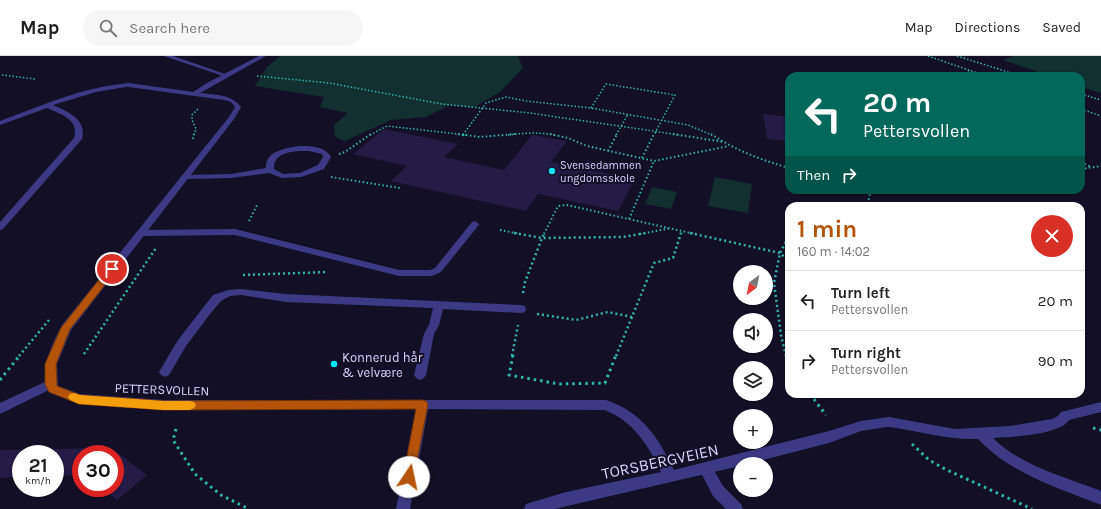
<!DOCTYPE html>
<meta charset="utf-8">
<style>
:root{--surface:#fff;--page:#f6f6f6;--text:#222;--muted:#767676;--line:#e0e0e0;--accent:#b45309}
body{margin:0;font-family:Karla,sans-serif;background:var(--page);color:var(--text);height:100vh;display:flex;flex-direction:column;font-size:15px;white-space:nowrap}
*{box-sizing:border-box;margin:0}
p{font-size:13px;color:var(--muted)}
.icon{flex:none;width:22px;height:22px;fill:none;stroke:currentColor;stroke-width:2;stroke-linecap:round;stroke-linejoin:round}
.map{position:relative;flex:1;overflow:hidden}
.drawer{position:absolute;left:785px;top:146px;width:300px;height:196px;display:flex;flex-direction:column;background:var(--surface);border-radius:12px;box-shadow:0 1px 3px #0004}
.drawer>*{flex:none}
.banner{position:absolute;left:785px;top:16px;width:300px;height:122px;border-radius:12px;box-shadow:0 1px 3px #0004;background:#00695c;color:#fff;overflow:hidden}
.needle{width:26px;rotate:212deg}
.controls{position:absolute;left:733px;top:209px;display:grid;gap:8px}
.controls a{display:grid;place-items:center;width:40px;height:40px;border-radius:50%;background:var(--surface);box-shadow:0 1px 3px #0004;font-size:20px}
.speed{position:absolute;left:12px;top:389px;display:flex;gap:8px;font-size:20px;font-weight:700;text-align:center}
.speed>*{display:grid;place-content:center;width:52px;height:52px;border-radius:50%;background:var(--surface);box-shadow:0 1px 3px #0004;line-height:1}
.speed small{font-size:10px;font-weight:400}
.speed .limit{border:6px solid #d22;background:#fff;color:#111}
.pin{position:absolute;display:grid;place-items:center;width:34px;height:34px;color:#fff;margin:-17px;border:2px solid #fff;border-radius:50%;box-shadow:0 1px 4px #0007}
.me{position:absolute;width:44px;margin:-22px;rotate:11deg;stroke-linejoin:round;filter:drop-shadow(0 0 3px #0008)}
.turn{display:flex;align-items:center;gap:14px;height:84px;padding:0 12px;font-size:18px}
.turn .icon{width:52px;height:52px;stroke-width:2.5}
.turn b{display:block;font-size:28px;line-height:34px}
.then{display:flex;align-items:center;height:38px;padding:0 12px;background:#0003;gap:8px;font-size:15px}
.round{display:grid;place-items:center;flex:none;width:42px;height:42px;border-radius:21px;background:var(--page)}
.summary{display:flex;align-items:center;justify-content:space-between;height:68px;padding:0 12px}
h1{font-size:24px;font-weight:700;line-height:30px;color:var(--accent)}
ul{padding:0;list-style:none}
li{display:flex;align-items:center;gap:12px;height:60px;padding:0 12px;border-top:1px solid var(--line)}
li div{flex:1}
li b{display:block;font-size:15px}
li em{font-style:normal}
header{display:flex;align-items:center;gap:24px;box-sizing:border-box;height:56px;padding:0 20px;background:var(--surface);border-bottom:1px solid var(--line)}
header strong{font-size:19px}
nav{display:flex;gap:22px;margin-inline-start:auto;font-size:14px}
.search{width:280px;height:36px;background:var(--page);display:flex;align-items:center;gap:10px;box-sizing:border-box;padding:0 14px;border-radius:22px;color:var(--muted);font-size:15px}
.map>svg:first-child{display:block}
.green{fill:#12302f}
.building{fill:#241b47}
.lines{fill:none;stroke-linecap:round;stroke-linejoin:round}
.path-far3{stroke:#2fb8b0;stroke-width:1.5;stroke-dasharray:1.5 2;stroke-linecap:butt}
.path-far2{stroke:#2fb8b0;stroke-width:2;stroke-dasharray:1.5 2.5;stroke-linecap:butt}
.path-far1{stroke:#2fb8b0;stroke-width:2.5;stroke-dasharray:2 3;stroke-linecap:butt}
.path{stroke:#2fb8b0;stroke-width:3;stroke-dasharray:2.5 4;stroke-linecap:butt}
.service{fill:#3d3a85;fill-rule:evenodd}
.minor{fill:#3d3a85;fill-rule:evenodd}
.route{fill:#b45309;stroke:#753606}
.slow{fill:#f59e0b}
.poi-dot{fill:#00e5ff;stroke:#130f26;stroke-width:1.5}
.labels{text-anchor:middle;stroke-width:4;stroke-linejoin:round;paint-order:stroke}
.far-poi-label{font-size:11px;fill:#d9d4ff;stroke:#130f26;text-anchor:start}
.poi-label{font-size:13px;fill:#d9d4ff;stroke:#130f26;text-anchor:start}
.street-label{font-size:13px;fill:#d9d4ff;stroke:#130f26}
.near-street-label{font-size:16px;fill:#d9d4ff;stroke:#130f26}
</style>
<header>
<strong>Map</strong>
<div class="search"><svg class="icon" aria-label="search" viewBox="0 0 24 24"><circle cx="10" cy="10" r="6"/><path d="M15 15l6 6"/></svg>Search here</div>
<nav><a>Map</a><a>Directions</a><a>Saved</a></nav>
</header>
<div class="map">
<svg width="1101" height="453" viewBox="0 0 1101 453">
<rect width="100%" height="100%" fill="#130f26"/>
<path class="green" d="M280 0H518L523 12 500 36 473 52 450 49 426 61 391 64 345 85 335 81 334 69 348 57 320 51 324 41 255 30 267 11Z
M1013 0H1101V37L1081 31V20H1050L1003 4Z
M715 121 752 128 748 157 708 150Z
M652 131 677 136 671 153 645 148Z"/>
<path class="building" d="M763 58 789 61V85L767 83Z
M384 73 458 88 444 101 504 114 532 79 567 85 551 106 635 123 618 155 538 138 526 155 391 125 407 110 353 98Z
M103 392 118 397 147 419 117 444 103 432H115V398H81V419L55 420V398H21V421L0 422V394Z"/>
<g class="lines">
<path class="path-far3" d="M928 0 986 20
M957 0 1021 20
M968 14 973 20
M2 19 35 23
M257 20 329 27 442 48 530 57 680 79
M1081 38 1101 44
M591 52 606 28 675 39 654 79
M1081 53 1101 60
M194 79 196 73 192 64V59L198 53
M370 79 387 70 466 79
M463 79 486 47 506 41 526 45 591 52 688 69 712 79
M508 79C524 77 539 76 555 79
M616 79 628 58"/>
<path class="path-far2" d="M458 78 480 81 515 78
M550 78 568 82 587 90 654 105 729 90
M673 78 724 86
M711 78C737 95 759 103 789 112
M463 80 464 78
M193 83 194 78
M608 95 617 78
M339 98 345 96 371 78
M642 102 654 78
M1081 106 1091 111
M1081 113 1101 110
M331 121 400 132
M864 150 868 146 871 134
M629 163 654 105
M249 165 257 149
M500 174 520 178
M544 178 558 150 567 149 695 178
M640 178 671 172
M681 178 682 175"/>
<path class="path-far1" d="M514 177 542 182 545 177
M690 177 780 197 789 205
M243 219 328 216
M523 237 525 226 542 182 623 181 646 177
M537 258 576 264 608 256 632 261
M84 298 156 192
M19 300 49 264
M512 300 518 269
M616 300 654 207 673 202 681 177
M786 300 781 279 774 227 780 197 789 180"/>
<path class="path" d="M513 299 509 319 559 328 605 327 616 299
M786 299 789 306
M0 324 20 299
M810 338 826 359
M1093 372 1101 374
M176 373 173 384 195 418 221 439 249 453
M912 388 929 404 945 413 1032 453"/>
<path class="service" d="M164 0H173L228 19 223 20Z
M129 27 131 28V30L96 36 53 49C68 56 87 63 82 83L3 173 0 174V166L74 82C80 64 61 58 47 52L0 69V65C43 49 83 31 129 27Z
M299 90C310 90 325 90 331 101L324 113 301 121 282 122 269 117 231 122 185 123 181 121 185 119 231 118 266 112C265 95 286 92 299 90ZM299 95H309L322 98 323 101 318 109 300 117 283 118 274 113C273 99 287 96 299 95Z
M475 165 479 168 478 170 441 216 432 220H399L235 179 141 180 136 177 141 174 235 173 399 214H430L435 212 472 166Z
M241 233 286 238 521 249 525 250 526 253 525 256 521 257 443 253 439 269 434 278 426 319 424 322 420 324 416 322 414 319 424 278 429 269 433 252 286 246 241 239 230 240 221 245 210 258 186 290 169 319 165 321 161 319 159 316 178 284 213 239 228 234Z
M51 323 55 325 57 328 55 331 0 358V347Z
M1101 346V356L1069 364C1060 379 1010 381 993 382 1021 410 1065 421 1101 435V449C1058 432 1010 417 978 383 946 384 920 375 889 371L885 370 883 366 885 362 889 361 955 373 1010 370 1052 363 1058 360 1061 356Z
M706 407 711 409 723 430 741 448 743 453H726L713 440 699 413 701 409Z"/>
<path class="minor" d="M259 0H266L200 37C216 39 231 38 241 51L234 63 71 274 57 308 58 330 80 338 164 344H606C643 357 657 380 674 414L829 375 861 365 889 361 893 362 895 366 893 370 861 375 829 387 748 408H740V410L554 453H524L526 448 566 436 661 416C648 389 634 366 605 354L428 353 410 453H396L416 353 164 354 79 348 49 336C38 316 52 288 62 269L229 61 235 51 231 46 224 44 129 31 126 29 129 27 193 36 207 27Z"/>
</g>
<path class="route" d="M112 210 116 211 117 213 116 215 70 273 56 308 57 330 80 339 164 345 422 344 426 345 428 348 413 425 409 427 405 425 403 421 416 353 164 354 79 348 49 336 45 328V308L61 272 109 211Z"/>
<path class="slow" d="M74 337 80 339 164 345H190L194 346 196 349 194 352 190 354H164L79 348 70 344 68 341 70 338Z"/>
<g class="poi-dot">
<circle cx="552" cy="115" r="4"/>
<circle cx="334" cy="308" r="4"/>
</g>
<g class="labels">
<g class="far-poi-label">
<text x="560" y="113">Svensedammen<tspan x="560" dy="13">ungdomsskole</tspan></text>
</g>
<g class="poi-label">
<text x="342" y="306">Konnerud hår<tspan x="342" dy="15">&amp; velvære</tspan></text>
</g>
<g class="street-label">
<text transform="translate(162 333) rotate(2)" y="5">PETTERSVOLLEN</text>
</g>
<g class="near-street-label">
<text transform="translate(660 405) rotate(-12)" y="6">TORSBERGVEIEN</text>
</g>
</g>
</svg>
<div class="controls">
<a><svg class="needle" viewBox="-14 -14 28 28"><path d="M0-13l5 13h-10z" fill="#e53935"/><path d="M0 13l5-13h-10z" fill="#767676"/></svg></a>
<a><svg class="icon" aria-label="sound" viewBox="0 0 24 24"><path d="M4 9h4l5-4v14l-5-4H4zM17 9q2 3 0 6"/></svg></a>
<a><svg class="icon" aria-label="layers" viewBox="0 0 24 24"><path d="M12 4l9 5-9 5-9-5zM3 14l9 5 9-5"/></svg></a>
<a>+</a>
<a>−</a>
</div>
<div class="speed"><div>21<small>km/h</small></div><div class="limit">30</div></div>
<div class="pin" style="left:112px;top:213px;background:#d93025"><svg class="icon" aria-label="arrive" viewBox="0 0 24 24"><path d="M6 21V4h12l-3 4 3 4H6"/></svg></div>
<svg class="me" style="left:409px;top:421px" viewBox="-20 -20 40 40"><circle r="19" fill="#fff"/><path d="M0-13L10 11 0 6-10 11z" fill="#b45309"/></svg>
<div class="banner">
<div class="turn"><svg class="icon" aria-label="left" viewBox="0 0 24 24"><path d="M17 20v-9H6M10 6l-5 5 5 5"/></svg><div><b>20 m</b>Pettersvollen</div></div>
<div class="then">Then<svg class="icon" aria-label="right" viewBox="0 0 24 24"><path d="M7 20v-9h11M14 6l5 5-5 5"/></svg></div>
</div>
<section class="drawer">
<div class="summary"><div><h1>1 min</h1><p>160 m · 14:02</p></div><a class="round" style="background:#d93025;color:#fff"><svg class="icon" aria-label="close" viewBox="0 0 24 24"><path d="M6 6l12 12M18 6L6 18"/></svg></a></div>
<ul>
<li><svg class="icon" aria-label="left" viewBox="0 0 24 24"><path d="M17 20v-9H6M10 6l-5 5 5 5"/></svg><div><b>Turn left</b><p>Pettersvollen</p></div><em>20 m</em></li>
<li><svg class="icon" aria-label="right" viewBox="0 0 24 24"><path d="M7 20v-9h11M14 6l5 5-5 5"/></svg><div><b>Turn right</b><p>Pettersvollen</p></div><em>90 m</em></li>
</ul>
</section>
</div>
